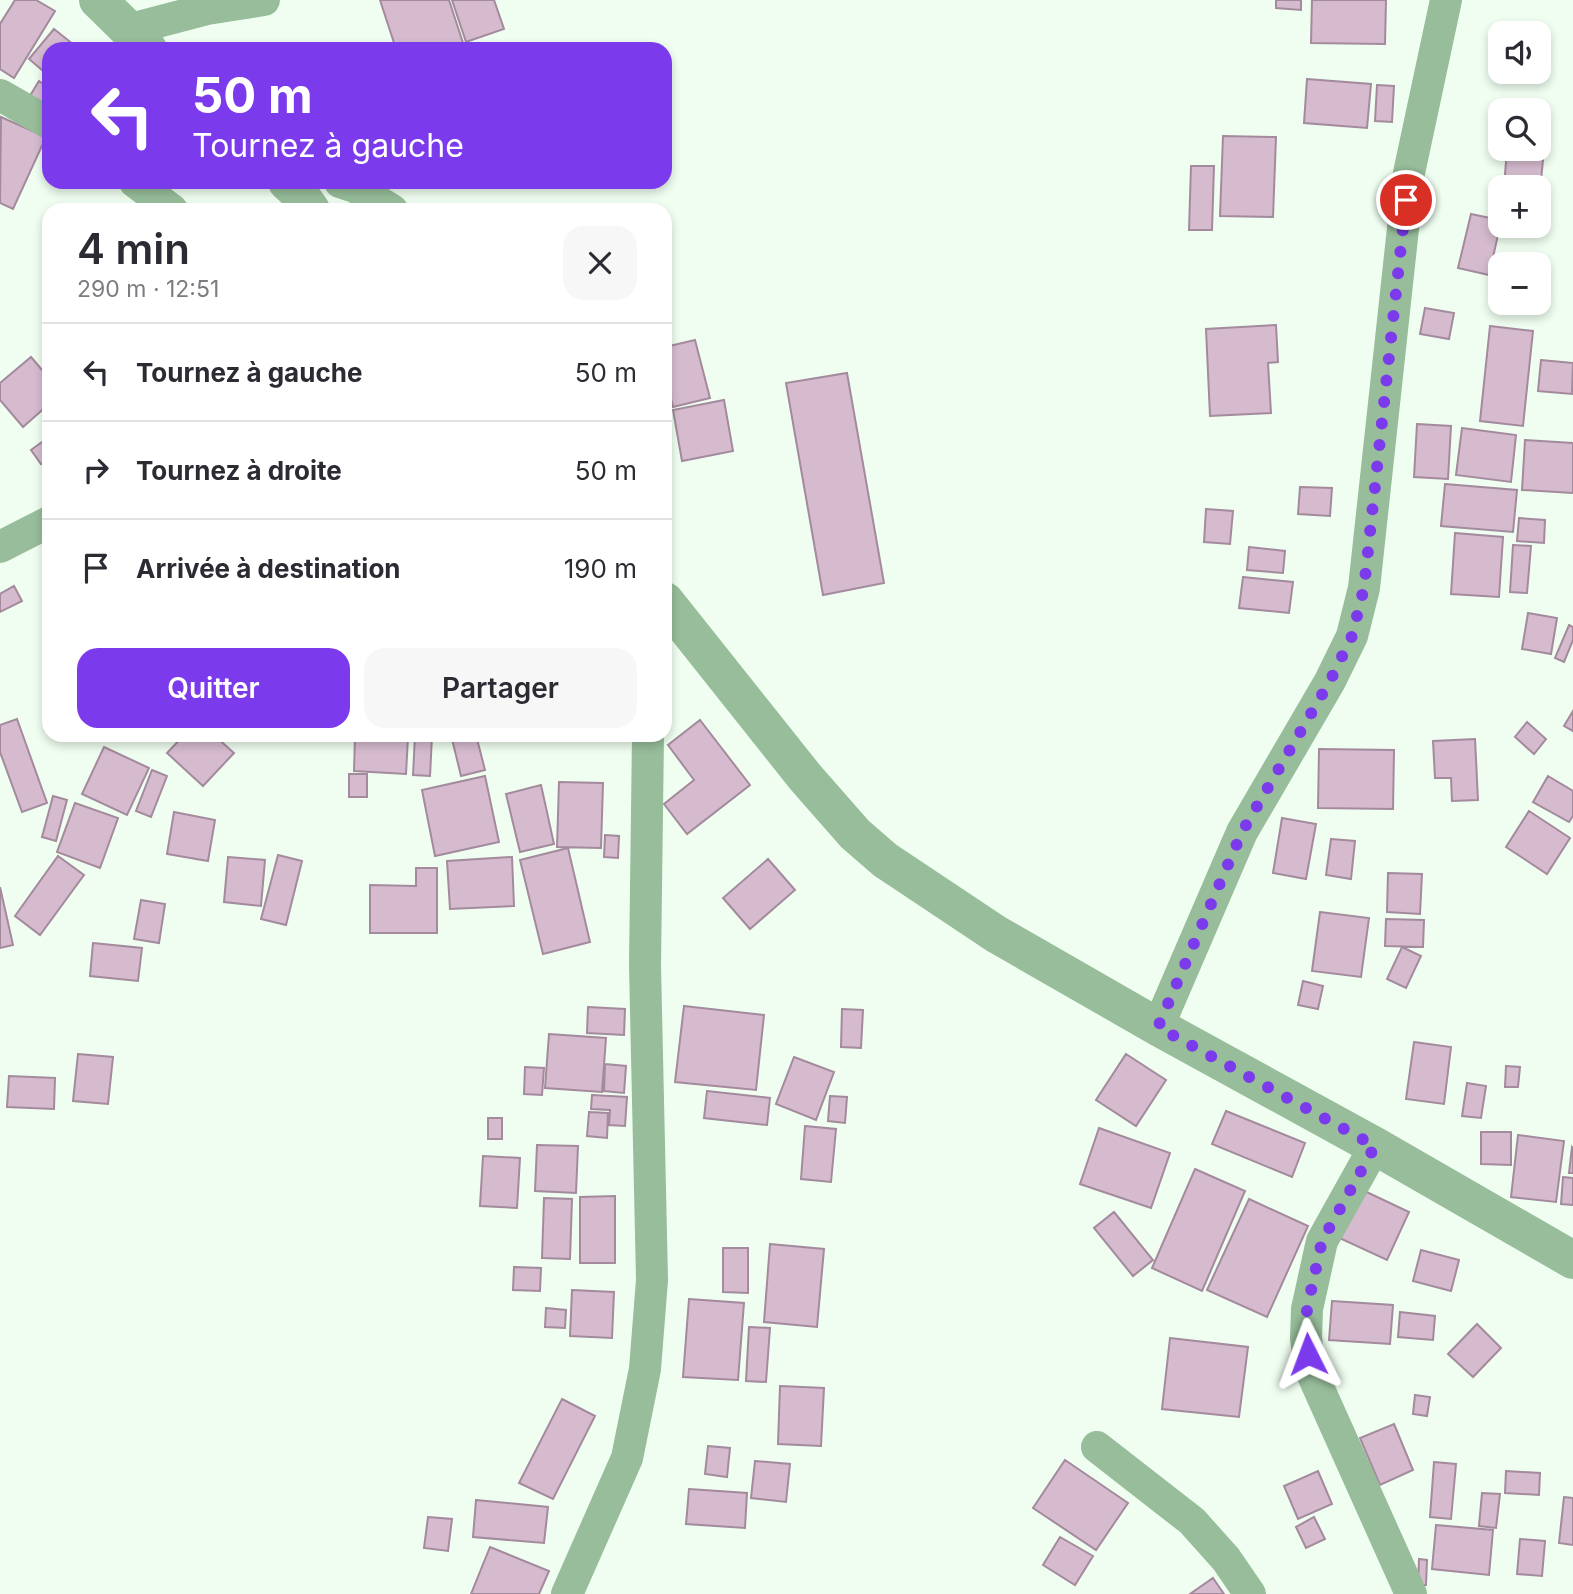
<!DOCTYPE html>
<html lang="fr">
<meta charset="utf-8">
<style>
:root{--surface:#fff;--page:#f7f7f7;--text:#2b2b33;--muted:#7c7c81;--line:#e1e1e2;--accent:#7c3aed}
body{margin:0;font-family:Inter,sans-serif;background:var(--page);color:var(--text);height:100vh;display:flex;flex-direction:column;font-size:26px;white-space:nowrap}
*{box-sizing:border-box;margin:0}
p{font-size:23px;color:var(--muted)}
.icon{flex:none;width:38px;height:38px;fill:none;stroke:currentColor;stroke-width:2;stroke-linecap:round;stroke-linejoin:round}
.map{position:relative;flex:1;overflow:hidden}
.sheet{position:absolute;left:42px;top:203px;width:630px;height:539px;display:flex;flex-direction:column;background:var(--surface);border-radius:21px;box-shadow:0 4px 10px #0003}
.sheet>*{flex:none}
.banner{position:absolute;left:42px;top:42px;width:630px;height:147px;border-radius:21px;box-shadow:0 4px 10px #0003;background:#7c3aed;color:#fff;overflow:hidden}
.controls{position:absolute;left:1488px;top:21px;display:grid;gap:14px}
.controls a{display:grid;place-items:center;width:63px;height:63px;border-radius:14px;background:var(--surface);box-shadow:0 4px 10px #0003;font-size:35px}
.pin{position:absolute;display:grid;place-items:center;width:60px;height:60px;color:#fff;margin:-30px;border:4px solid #fff;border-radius:50%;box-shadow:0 2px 7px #0007}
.me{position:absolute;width:77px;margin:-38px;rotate:357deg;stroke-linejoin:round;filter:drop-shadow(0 0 5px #0008)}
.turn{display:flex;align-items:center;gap:24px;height:147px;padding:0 35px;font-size:32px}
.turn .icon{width:91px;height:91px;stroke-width:2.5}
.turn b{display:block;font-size:49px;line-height:60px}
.round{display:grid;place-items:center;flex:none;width:74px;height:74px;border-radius:21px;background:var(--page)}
.overview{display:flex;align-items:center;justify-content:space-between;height:119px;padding:0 35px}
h1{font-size:42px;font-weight:600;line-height:52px}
.button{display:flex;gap:14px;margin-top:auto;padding:14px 35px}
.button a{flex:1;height:80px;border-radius:21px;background:var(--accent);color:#fff;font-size:28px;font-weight:600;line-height:80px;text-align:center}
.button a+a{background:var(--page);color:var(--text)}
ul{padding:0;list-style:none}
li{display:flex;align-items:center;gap:21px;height:98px;padding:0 35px;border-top:2px solid var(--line)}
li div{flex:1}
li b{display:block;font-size:26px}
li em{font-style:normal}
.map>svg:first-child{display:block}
.building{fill:#d6bbcf;stroke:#a38a9c;stroke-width:2}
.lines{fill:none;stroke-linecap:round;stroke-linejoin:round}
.minor{stroke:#97bd9a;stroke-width:32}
.tertiary{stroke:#97bd9a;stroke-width:38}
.route{stroke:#7c3aed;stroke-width:12;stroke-dasharray:0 21.6}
</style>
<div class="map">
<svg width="1573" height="1594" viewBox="0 0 1573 1594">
<rect width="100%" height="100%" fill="#effef0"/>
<path class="building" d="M15 0H36L55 11 14 78 0 69V24Z
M380 0H449L465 49H396Z
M452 0H494L504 29 466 42Z
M1276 0H1301V10L1276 8Z
M1312 0H1386L1385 44 1311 43Z
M54 29 79 49H49V76L29 59Z
M1307 79 1371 84 1367 128 1304 123Z
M39 81 49 88V113L28 99Z
M1377 85 1394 86 1392 122 1375 121Z
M1 117 46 137 13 209 0 203Z
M1538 117 1547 118 1540 191H1538V187H1504L1507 149H1538Z
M1223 136 1276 137 1273 217 1220 216Z
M1191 166H1214L1212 230H1189Z
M1471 214 1500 220V226L1489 275 1458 268Z
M1425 308 1454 313 1449 339 1420 334Z
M1276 325 1278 362 1268 363 1271 413 1210 416 1206 329Z
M1490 326 1533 331 1523 426 1480 421Z
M695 340 710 398 673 407 665 373V347Z
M31 357 49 378V404L23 427 0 400V383Z
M1541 360 1573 363 1572 394 1538 391Z
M847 373 884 583 823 595 786 383Z
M724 400 733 451 682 461 673 410Z
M1417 424 1451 426 1448 479 1414 477Z
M1462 428 1516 435 1511 482 1456 475Z
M49 437V458L41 464 31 450Z
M1525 440 1573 443V493L1522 490Z
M1445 484 1517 490 1513 532 1441 526Z
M1300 487 1332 488 1330 516 1298 514Z
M1206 509 1233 511 1230 544 1204 542Z
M1519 518 1545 520 1544 543 1517 541Z
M1455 533 1503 537 1499 597 1451 594Z
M1513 545 1531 546 1527 593 1510 592Z
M1249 547 1285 551 1283 573 1247 570Z
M1243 577 1293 582 1289 613 1239 608Z
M14 586 22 601 0 612V594Z
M1528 613 1557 618 1551 654 1522 649Z
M1569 625 1573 627V640L1564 662 1555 658Z
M1573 711V731L1564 726Z
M17 719 47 803 22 812 0 752V725Z
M700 720 750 785 687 834 664 804 694 780 668 745Z
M1527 722 1546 739 1534 754 1515 737Z
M184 735H214L234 753 203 786 167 753Z
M451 735H476L485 770 461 776Z
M355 736 408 737 406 774 354 771Z
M415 736H432L430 776 413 775Z
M1475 739 1478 800 1452 801 1451 778H1435L1433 741Z
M104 747 149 768 127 815 82 794Z
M1319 749 1394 750 1393 809 1318 808Z
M152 770 167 776 151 817 136 811Z
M349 774H367V797H349Z
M485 776 499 842 435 856 422 790Z
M1548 776 1573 791V816L1569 822 1533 802Z
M559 782 603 783 601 848 557 847Z
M541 785 554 844 520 852 506 794Z
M53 796 67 800 56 841 42 837Z
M75 803 118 818 100 868 57 852Z
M1529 811 1570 838 1547 874 1506 847Z
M174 812 215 820 208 861 167 854Z
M1282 818 1316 824 1306 879 1273 873Z
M605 835 619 836 618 858 604 857Z
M1331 839 1355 841 1351 879 1326 875Z
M568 848 590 942 543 954 520 860Z
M278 855 302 861 286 925 261 919Z
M58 856 84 875 40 935 15 916Z
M228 857 265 860 261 906 224 902Z
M512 857 514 906 450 909 447 861Z
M768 859 795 890 750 929 723 898Z
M416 868H437V933H370V885L416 886Z
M1388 873 1422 874 1420 914 1387 912Z
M0 887 13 945 0 948Z
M141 900 165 904 159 943 134 939Z
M1320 912 1369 918 1361 977 1312 971Z
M1386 919 1424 920 1423 947 1385 946Z
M93 943 142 948 138 981 90 976Z
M1402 947 1421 956 1406 988 1387 979Z
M1303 981 1323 986 1318 1009 1298 1005Z
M684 1006 764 1015 756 1090 675 1082Z
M588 1007 625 1009 624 1035 587 1033Z
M842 1009 863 1010 861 1048 841 1047Z
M549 1034 606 1038 602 1092 545 1088Z
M1414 1042 1451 1047 1444 1104 1406 1099Z
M78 1054 113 1057 108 1104 73 1101Z
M1126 1054 1166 1080 1136 1126 1096 1100Z
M794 1057 834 1072 816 1120 776 1104Z
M605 1064 626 1066 624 1093 604 1091Z
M1506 1066 1520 1067 1518 1087H1505Z
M525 1067 544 1068 542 1095 524 1094Z
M9 1076 55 1078 54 1109 7 1107Z
M1467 1083 1486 1086 1481 1118 1462 1116Z
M707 1091 770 1098 767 1125 704 1118Z
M592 1095 627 1097 625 1126 609 1125 610 1110 591 1109Z
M830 1096 847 1097 845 1123 828 1121Z
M1226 1111 1305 1143 1292 1177 1212 1144Z
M589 1112 608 1113 607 1138 587 1136Z
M488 1118H502V1139H488Z
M805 1126 836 1129 831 1182 801 1179Z
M1099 1128 1170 1153 1151 1208 1080 1184Z
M1481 1132H1511V1165L1481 1164Z
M1518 1135 1564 1141 1556 1202 1511 1197Z
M537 1145 578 1146 576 1193 535 1191Z
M1572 1147 1573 1148V1173H1569Z
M483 1156 520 1158 517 1208 480 1206Z
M1195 1169 1245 1191 1202 1291 1152 1268Z
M1563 1177 1573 1178V1205L1561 1204Z
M1356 1187 1409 1212 1387 1260 1333 1235Z
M615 1196V1263H580V1197Z
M544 1198 572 1199 570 1259 542 1258Z
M1249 1199 1308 1226 1267 1317 1207 1290Z
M1114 1212 1153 1260 1133 1276 1094 1228Z
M770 1244 824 1249 817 1327 764 1322Z
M723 1248H748V1293L723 1292Z
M1421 1250 1459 1260 1451 1291 1413 1281Z
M514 1267 541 1268 540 1291 513 1290Z
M572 1290 614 1292 612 1338 570 1336Z
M689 1299 744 1303 738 1380 683 1377Z
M1332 1301 1393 1305 1390 1344 1329 1340Z
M546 1308 566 1310 565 1328 545 1327Z
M1400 1312 1435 1316 1433 1340 1398 1337Z
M1477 1324 1501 1348 1473 1377 1448 1354Z
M749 1327 770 1328 766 1382 746 1381Z
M1170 1338 1248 1347 1239 1417 1162 1409Z
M780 1386 824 1388 821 1446 778 1444Z
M1415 1395 1430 1397 1427 1416 1413 1414Z
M562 1399 595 1416 553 1499 519 1483Z
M1394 1424 1413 1470 1380 1485 1360 1438Z
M708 1446 730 1448 727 1477 705 1474Z
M1065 1460 1128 1503 1096 1550 1033 1508Z
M755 1461 790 1464 786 1502 751 1498Z
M1434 1462 1456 1464 1451 1519 1430 1517Z
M1318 1471 1332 1504 1298 1519 1284 1486Z
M1506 1471 1540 1473 1539 1495 1505 1493Z
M689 1489 747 1493 745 1528 686 1524Z
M1482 1493 1500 1494 1496 1528 1479 1526Z
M1564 1497 1573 1498V1545L1559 1543Z
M476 1500 548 1507 544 1543 473 1537Z
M428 1517 452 1519 448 1551 424 1548Z
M1314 1517 1325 1539 1306 1548 1296 1527Z
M1436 1525 1493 1530 1489 1575 1432 1569Z
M1060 1537 1093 1556 1075 1585 1043 1565Z
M1520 1539 1545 1541 1542 1576 1517 1574Z
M490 1547 549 1571 539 1594H471Z
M1419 1559 1427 1560 1426 1585H1418Z
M1213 1578 1224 1594H1190Z"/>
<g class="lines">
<path class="minor" d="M127 30 207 9 264 0
M0 95 49 123
M135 182 172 210
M340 182 355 187 392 210
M0 547 49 522
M1158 1027 1242 832 1330 681 1352 636 1364 588 1409 173 1446 0
M1375 1146 1322 1241 1307 1309 1306 1338 1310 1369 1411 1594
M1097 1447 1192 1521 1226 1559 1250 1594
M567 1594 627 1458 645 1369 652 1280 645 965 648 735"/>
<path class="tertiary" d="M98 0 148 49
M287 182 299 193 311 210
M665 601 805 777 855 834 885 860 996 934 1158 1027 1375 1146 1573 1260"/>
</g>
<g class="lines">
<path class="route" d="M1308 1354 1306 1338 1307 1309 1322 1241 1375 1146 1158 1027 1242 832 1330 681 1352 636 1364 588 1406 200"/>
</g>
</svg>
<div class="controls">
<a><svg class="icon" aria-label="sound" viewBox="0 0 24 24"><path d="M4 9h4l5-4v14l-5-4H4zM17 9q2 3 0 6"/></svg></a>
<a><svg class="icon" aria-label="search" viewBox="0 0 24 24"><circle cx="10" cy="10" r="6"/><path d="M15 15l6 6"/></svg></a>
<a>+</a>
<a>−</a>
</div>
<div class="pin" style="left:1406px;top:200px;background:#d93025"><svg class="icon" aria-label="arrive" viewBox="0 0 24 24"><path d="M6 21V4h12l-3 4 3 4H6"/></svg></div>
<svg class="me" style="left:1308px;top:1354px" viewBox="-20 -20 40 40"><path d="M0-17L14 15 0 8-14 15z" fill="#7c3aed" stroke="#fff" stroke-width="4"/></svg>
<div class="banner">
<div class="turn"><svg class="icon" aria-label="left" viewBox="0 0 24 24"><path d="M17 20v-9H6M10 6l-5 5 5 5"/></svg><div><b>50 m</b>Tournez à gauche</div></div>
</div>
<section class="sheet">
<div class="overview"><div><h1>4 min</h1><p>290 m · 12:51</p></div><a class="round"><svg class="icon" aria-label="close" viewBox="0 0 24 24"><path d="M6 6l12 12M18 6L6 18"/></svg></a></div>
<ul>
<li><svg class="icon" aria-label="left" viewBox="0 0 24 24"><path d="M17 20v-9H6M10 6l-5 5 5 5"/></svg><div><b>Tournez à gauche</b></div><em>50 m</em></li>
<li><svg class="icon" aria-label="right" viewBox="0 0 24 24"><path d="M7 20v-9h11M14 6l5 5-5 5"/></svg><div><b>Tournez à droite</b></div><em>50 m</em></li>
<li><svg class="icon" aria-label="arrive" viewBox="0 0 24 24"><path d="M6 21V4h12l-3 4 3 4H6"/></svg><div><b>Arrivée à destination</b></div><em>190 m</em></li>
</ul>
<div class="button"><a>Quitter</a><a>Partager</a></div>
</section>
</div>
